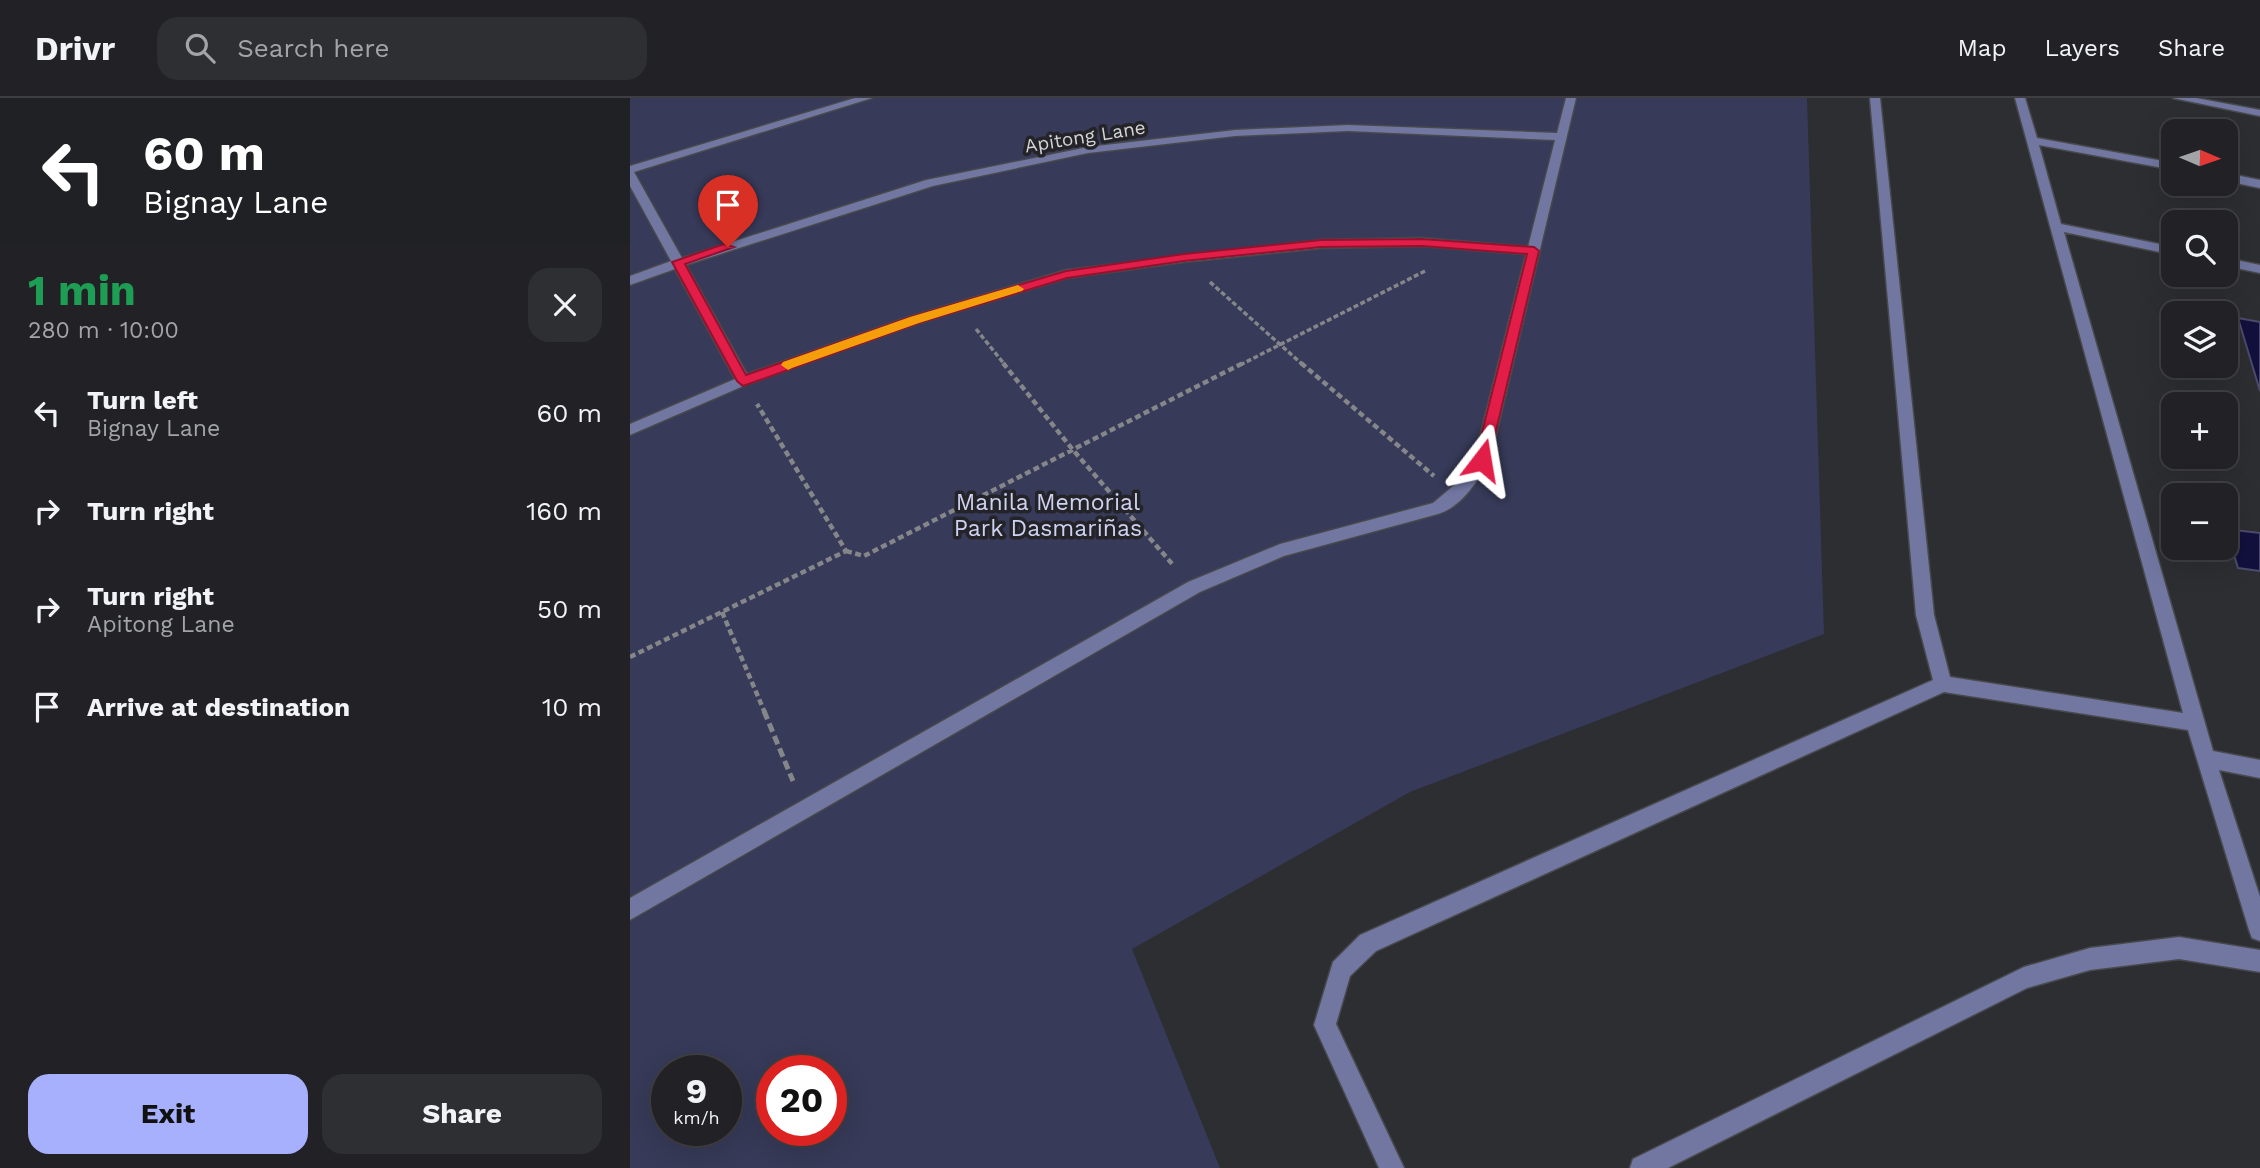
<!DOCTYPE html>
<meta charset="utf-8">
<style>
:root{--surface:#222226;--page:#2e2f32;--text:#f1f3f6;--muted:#a2a4a7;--line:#3f3f43;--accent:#a7b0fc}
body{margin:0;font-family:"Work Sans",sans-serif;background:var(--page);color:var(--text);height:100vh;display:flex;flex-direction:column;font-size:26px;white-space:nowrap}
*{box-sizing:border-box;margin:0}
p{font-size:23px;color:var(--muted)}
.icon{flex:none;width:38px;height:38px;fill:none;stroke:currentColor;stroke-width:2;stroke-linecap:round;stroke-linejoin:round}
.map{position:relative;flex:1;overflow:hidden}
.drawer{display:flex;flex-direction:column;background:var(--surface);width:630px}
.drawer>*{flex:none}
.top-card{background:#202124;color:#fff;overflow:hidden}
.needle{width:46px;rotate:92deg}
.buttons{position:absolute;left:1531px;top:21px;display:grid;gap:14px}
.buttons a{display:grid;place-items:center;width:77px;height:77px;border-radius:14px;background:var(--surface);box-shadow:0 7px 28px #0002,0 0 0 2px var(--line);font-size:35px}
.speed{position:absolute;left:21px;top:957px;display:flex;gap:14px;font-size:35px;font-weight:700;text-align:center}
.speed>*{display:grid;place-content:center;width:91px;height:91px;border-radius:50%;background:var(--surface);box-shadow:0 7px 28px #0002,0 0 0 2px var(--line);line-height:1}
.speed small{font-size:18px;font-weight:400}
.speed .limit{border:10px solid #d22;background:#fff;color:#111}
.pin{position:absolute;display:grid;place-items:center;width:60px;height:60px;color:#fff;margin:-72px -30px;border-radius:50% 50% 50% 0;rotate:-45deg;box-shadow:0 0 7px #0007}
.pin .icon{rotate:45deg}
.me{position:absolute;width:77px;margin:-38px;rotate:14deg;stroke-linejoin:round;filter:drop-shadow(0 0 5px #0008)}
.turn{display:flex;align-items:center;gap:24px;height:147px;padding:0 28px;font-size:32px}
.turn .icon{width:91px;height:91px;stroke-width:2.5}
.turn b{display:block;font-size:49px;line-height:60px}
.round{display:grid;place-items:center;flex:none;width:74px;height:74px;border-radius:21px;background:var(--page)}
.summary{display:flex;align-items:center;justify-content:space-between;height:119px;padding:0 28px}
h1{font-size:42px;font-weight:700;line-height:52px;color:#1e9e55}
.button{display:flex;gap:14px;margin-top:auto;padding:14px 28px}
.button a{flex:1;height:80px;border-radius:21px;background:var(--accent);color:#111;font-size:28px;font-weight:700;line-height:80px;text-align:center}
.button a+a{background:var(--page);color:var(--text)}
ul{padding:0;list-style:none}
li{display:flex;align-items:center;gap:21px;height:98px;padding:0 28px}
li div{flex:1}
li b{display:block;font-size:26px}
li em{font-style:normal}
header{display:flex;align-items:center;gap:42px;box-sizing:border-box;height:98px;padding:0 35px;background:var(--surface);border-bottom:2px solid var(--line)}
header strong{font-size:33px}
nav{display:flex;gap:38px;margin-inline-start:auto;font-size:24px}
.search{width:490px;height:63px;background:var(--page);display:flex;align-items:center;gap:18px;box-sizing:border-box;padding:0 24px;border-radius:21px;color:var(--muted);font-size:26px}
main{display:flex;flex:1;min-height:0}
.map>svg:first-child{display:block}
.green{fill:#373a58;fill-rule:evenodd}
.water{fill:#12103d;stroke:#4c4b6b;stroke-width:2}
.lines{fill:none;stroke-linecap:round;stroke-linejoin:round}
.minor-casing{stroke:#48494c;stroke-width:3}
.path-far2{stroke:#858689;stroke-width:3.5;stroke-dasharray:5 2.5;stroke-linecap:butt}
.path-far1{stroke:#858689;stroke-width:4.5;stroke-dasharray:6 3.5;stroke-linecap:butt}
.path{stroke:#858689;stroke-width:5;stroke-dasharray:9 4.5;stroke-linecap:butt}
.minor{fill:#7177a1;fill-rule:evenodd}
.route{fill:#e11d48;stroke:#92132f;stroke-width:2}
.slow{fill:#f59e0b}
.labels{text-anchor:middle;stroke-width:7;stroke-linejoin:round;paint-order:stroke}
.far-street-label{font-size:19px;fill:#d4d4d7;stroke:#242428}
.park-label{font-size:23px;fill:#cdd2f2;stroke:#242428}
</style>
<header>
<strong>Drivr</strong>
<div class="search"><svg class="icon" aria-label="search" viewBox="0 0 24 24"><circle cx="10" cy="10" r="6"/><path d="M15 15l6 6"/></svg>Search here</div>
<nav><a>Map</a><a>Layers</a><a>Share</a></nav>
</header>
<main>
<section class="drawer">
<div class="top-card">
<div class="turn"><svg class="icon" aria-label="left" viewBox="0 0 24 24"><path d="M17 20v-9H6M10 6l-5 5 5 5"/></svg><div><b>60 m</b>Bignay Lane</div></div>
</div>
<div class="summary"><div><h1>1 min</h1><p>280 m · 10:00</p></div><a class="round"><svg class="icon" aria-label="close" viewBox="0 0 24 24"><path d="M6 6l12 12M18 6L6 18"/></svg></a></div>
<ul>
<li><svg class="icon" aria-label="left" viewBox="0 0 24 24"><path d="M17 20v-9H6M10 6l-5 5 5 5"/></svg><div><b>Turn left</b><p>Bignay Lane</p></div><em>60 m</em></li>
<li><svg class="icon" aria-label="right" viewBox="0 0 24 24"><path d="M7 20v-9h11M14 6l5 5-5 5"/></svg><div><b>Turn right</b></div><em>160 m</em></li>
<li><svg class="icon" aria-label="right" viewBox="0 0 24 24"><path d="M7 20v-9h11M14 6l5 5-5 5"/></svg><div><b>Turn right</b><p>Apitong Lane</p></div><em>50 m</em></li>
<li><svg class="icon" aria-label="arrive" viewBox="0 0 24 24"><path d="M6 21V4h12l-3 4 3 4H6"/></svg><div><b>Arrive at destination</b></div><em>10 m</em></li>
</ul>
<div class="button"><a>Exit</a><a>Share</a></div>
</section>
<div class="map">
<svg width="1630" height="1070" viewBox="0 0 1630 1070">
<rect width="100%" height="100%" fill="#2d2e32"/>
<path class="green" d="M0 0H1177L1194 536 780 694 502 851 590 1070H0ZM37 973H96V1032H37ZM142 973H201V1032H142Z"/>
<path class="water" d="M1608 220 1630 224V293Z
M1596 431 1630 435V473L1608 470Z"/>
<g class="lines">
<g class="minor-casing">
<path id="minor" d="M225 0H242L4 74 52 160 296 82 458 49 605 32 718 27 927 35 936 0H946L860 362C848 382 832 409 808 416L654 458 570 494 0 822V800L558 484 650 446 803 405 828 384 844 362 896 156 792 148 691 150 554 164 437 180 289 225 118 286 0 337V326L105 281 45 171 0 187V178L41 163 0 88V68ZM718 33 925 42 898 149 792 140 691 142 436 172 279 219 117 276 56 167 303 88 458 55 605 38Z
M1240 0H1250L1304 517 1320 579 1553 615 1385 0H1395L1407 40 1544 65V72L1409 47 1431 126 1544 149V157L1434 134 1583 653 1630 662V680L1589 672 1630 799V843L1622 840 1619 832 1558 632 1314 594 746 853 720 878 706 926 774 1070H749L684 927 703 864 730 837 1303 582 1286 517Z
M1543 0H1566L1630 12V18Z
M1596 75 1630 82V90L1596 83Z
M1596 160 1630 167V175L1596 168Z
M1549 839 1630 852V874L1549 861 1460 872 1397 890 1038 1070H1000L1003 1061 1394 869 1460 850Z"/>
</g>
<path class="path-far2" d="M580 184 673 267
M346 231 375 267
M610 267 797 172"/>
<path class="path-far1" d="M373 265 443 352 544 468
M671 265 804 378
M216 453 234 458 613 265
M92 514 135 615
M0 559 216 453 127 306"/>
<path class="path" d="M134 613 163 683"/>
<use href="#minor" class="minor"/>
</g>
<path class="route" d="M792 141 904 149 909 153 859 362 852 367 845 362 897 156 792 148 691 149 554 163 437 180 289 225 113 288 107 283 42 164 94 146 104 149 55 166 116 277 280 219 436 173 554 156 691 142Z"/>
<path class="slow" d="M388 187 394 191 392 193 289 225 162 270 158 272 151 267 153 264 280 219Z"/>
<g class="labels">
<g class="far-street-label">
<text transform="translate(455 38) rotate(-9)" y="7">Apitong Lane</text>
</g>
<g class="park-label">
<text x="418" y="412">Manila Memorial<tspan x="418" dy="26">Park Dasmariñas</tspan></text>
</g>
</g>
</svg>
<div class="buttons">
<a><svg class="needle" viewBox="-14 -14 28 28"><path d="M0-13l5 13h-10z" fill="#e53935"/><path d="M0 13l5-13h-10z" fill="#a2a4a7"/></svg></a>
<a><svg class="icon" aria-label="search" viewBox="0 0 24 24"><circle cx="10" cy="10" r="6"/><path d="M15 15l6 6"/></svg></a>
<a><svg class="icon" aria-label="layers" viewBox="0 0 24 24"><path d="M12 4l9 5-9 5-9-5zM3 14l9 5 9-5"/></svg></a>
<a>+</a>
<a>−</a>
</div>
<div class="speed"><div>9<small>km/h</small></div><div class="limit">20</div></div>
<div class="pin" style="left:98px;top:149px;background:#d93025"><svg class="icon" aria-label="arrive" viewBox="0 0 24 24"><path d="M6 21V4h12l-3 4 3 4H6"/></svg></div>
<svg class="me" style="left:852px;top:362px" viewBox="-20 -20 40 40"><path d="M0-17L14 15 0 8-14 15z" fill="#e11d48" stroke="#fff" stroke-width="4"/></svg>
</div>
</main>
